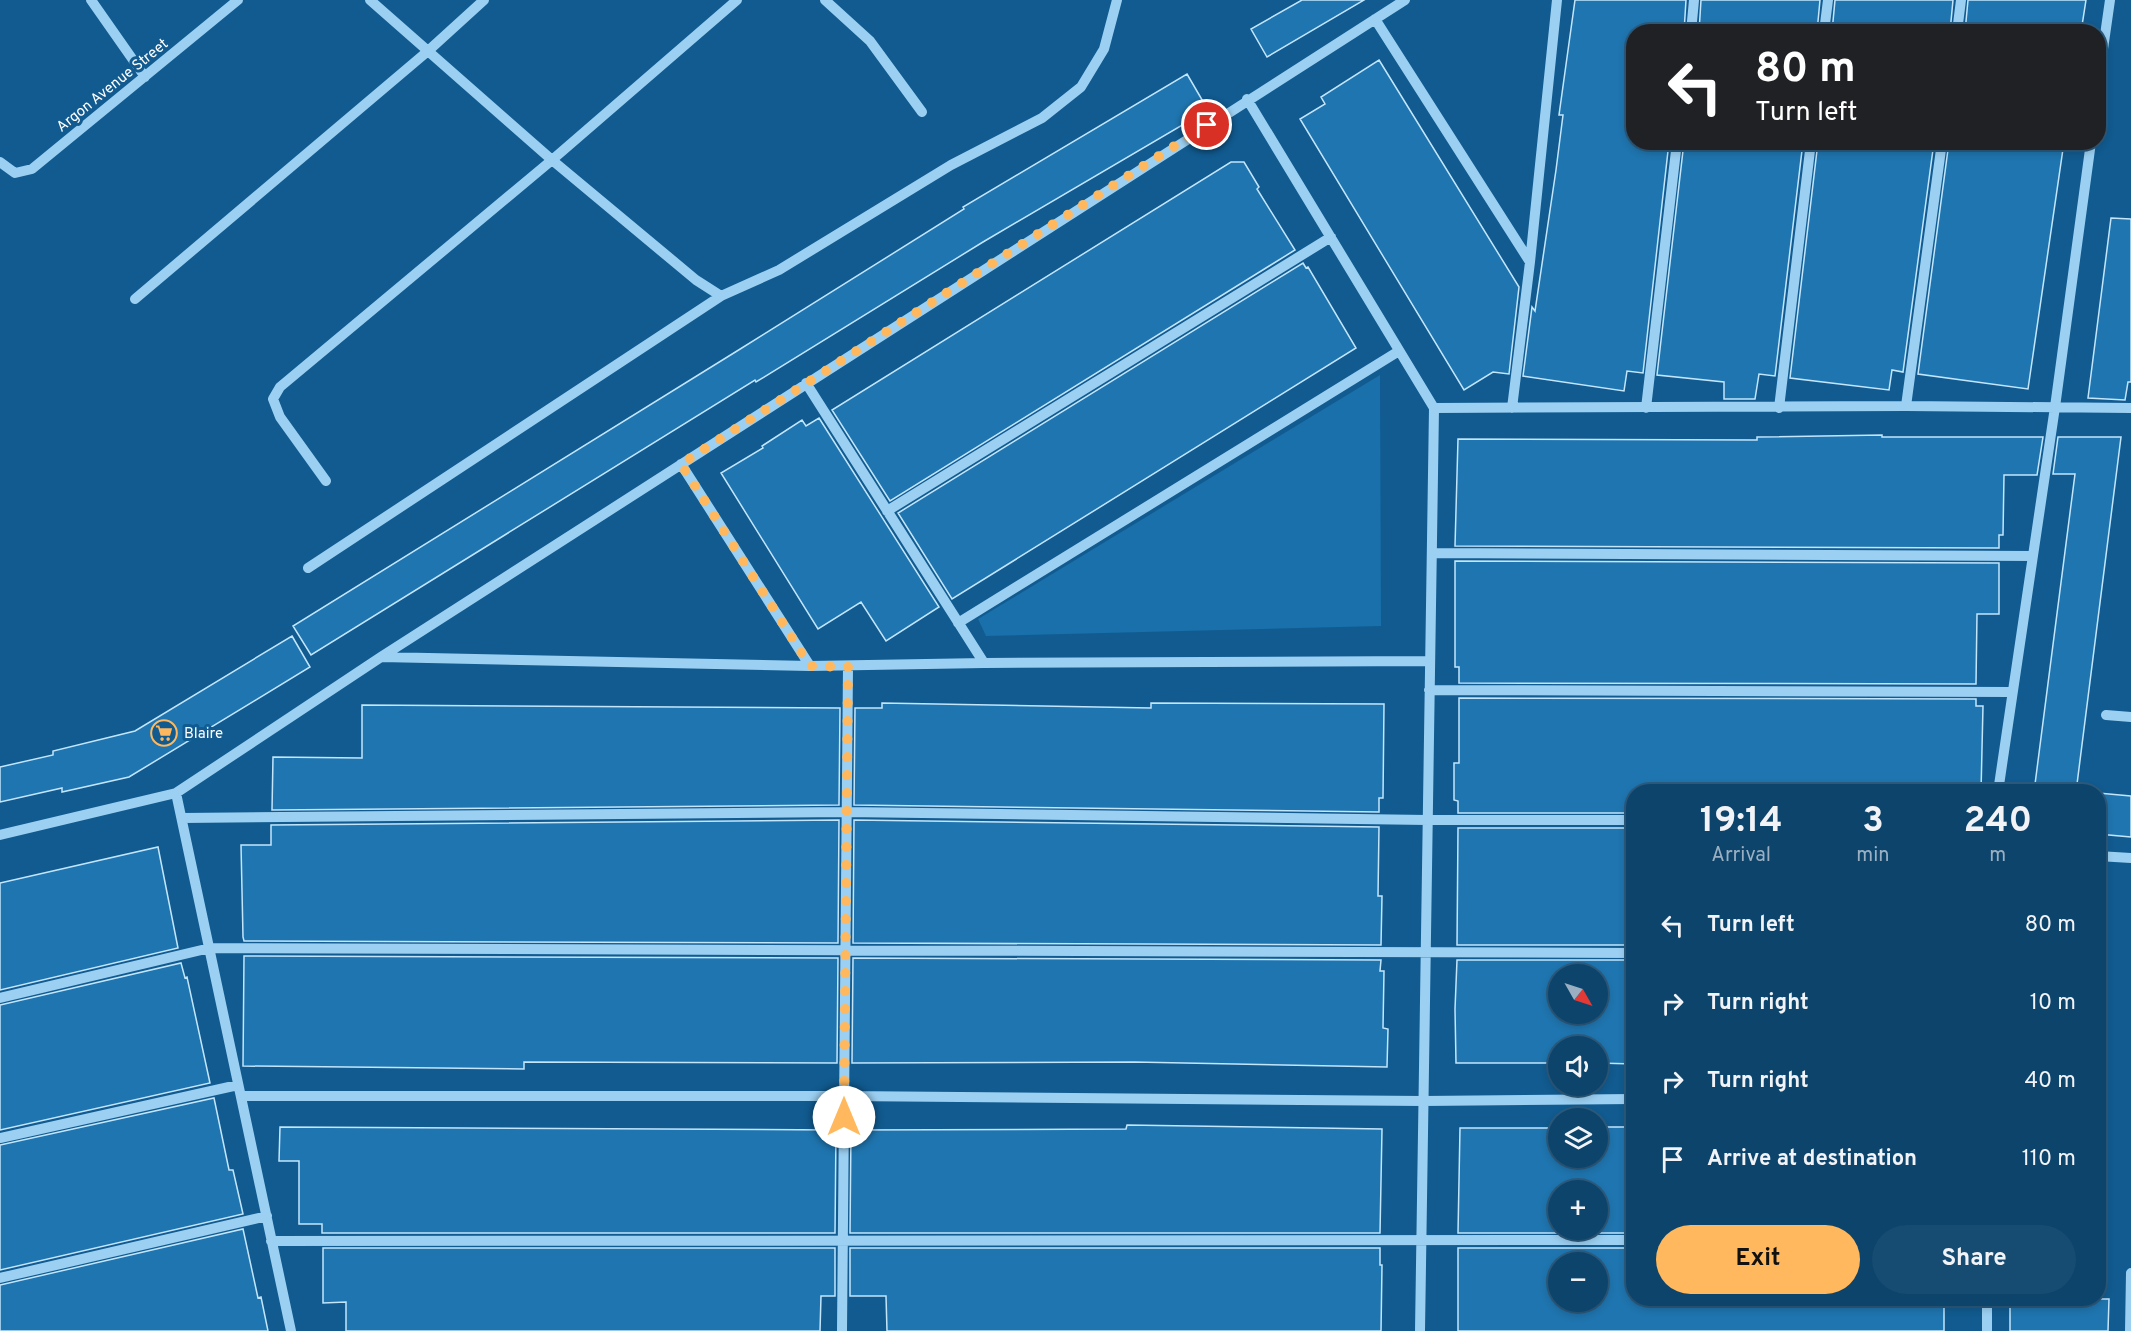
<!DOCTYPE html>
<meta charset="utf-8">
<style>
:root{--surface:#0d446c;--page:#164b72;--text:#f1f3f6;--muted:#9ab0c2;--line:#2d5c7f;--accent:#ffb85d}
body{margin:0;font-family:Overpass,sans-serif;background:var(--page);color:var(--text);height:100vh;display:flex;flex-direction:column;font-size:22px;white-space:nowrap}
*{box-sizing:border-box;margin:0}
p{font-size:20px;color:var(--muted)}
.icon{flex:none;width:33px;height:33px;fill:none;stroke:currentColor;stroke-width:2;stroke-linecap:round;stroke-linejoin:round}
.map{position:relative;flex:1;overflow:hidden}
.sheet{position:absolute;left:1626px;top:784px;width:480px;height:522px;display:flex;flex-direction:column;background:var(--surface);border-radius:24px;box-shadow:0 3px 9px #0003,0 0 0 2px var(--line)}
.sheet>*{flex:none}
.top-card{position:absolute;left:1626px;top:24px;width:480px;height:126px;border-radius:24px;box-shadow:0 3px 9px #0003,0 0 0 2px var(--line);background:#202124;color:#fff;overflow:hidden}
.needle{width:39px;rotate:129deg}
.tools{position:absolute;left:1548px;top:964px;display:grid;gap:12px}
.tools a{display:grid;place-items:center;width:60px;height:60px;border-radius:50%;background:var(--surface);box-shadow:0 3px 9px #0003,0 0 0 2px var(--line);font-size:30px}
.pin{position:absolute;display:grid;place-items:center;width:51px;height:51px;color:#fff;margin:-26px;border:3px solid #fff;border-radius:50%;box-shadow:0 2px 6px #0007}
.me{position:absolute;width:66px;margin:-33px;rotate:0deg;stroke-linejoin:round;filter:drop-shadow(0 0 4px #0008)}
.turn{display:flex;align-items:center;gap:21px;height:126px;padding:0 30px;font-size:27px}
.turn .icon{width:78px;height:78px;stroke-width:2.5}
.turn b{display:block;font-size:42px;line-height:51px}
.eta{display:flex;justify-content:space-evenly;align-items:center;height:102px;text-align:center}
.eta b{font-size:36px;font-weight:700;line-height:42px}
.primary-button{display:flex;gap:12px;margin-top:auto;padding:12px 30px}
.primary-button a{flex:1;height:69px;border-radius:36px;background:var(--accent);color:#111;font-size:24px;font-weight:700;line-height:69px;text-align:center}
.primary-button a+a{background:var(--page);color:var(--text)}
ul{padding:0;list-style:none}
li{display:flex;align-items:center;gap:18px;height:78px;padding:0 30px}
li div{flex:1}
li b{display:block;font-size:22px}
li em{font-style:normal}
.map>svg:first-child{display:block}
.green{fill:#1970aa}
.building{fill:#1f75af;stroke:#c3e6fd;stroke-width:1.5;fill-rule:evenodd}
.lines{fill:none;stroke-linecap:round;stroke-linejoin:round}
.minor{stroke:#9cd0f2;stroke-width:10}
.route{stroke:#ffb85d;stroke-width:10;stroke-dasharray:0 18}
.labels{text-anchor:middle;stroke-width:6;stroke-linejoin:round;paint-order:stroke}
.street-label{font-size:15px;fill:#fff;stroke:#115b90}
.poi-label{font-size:15px;fill:#fff;stroke:#115b90;text-anchor:start}
</style>
<div class="map">
<svg width="2131" height="1331" viewBox="0 0 2131 1331">
<rect width="100%" height="100%" fill="#115b90"/>
<path class="green" d="M1380 375 1381 626 986 636 978 619Z"/>
<path class="building" d="M1302 0H1364L1267 57 1251 29Z
M1575 0H1686L1684 32H1634V142H1669L1643 373 1627 371 1624 391 1523 376 1532 307 1535 311 1556 170 1563 115H1559Z
M1701 0H1820L1817 32H1699Z
M1835 0H1953L1950 32H1832Z
M1968 0H2086L2081 32H1965Z
M1379 60 1519 287 1509 374 1493 372 1464 390 1300 119 1325 104 1321 97Z
M1187 74 1208 110 983 242 756 382 755 380 311 655 293 626 737 351 964 209 963 207Z
M1684 142H1803L1775 376 1759 374 1755 399H1724V382L1657 375Z
M1818 142H1934L1903 372 1892 370 1889 390 1790 378Z
M1949 142H2064L2028 389 1918 374Z
M1231 162H1244L1259 187 1257 189 1295 250 890 501 832 410Z
M2111 218 2131 219V382H2128L2125 400 2088 398Z
M1303 263 1306 268 1308 267 1356 348 952 599 898 513Z
M819 418 939 607 886 641 861 602 818 629 721 473 763 448 762 446 802 420 806 426Z
M1882 435V437H2043L2037 475H2004L2003 535H1999V548L1455 546 1458 439 1757 440V437Z
M2058 437H2121L2076 792H2034L2075 474H2053Z
M1455 561 1999 563V614H1977L1976 684 1459 683V667H1455Z
M292 636 310 667 129 777 62 792V788L0 802V767L53 755V751L135 731Z
M1459 698 1976 699V706H1983L1981 792H1634V813H1458V801L1454 800V763H1459Z
M882 703 1151 708V703L1384 704 1383 798H1379V812L854 805 855 708H882Z
M362 705 840 708 839 805 272 810 273 757 362 758Z
M2098 793 2131 796V837L2098 834Z
M839 820 838 943 244 941 243 937 241 845H271V825Z
M854 820 1379 827 1378 896H1382L1381 945 853 943Z
M1458 828H1634V945H1457Z
M158 847 178 948 0 990V883Z
M244 956 838 958 837 1063 524 1062V1069L243 1066Z
M853 958 1381 960 1380 971H1384L1383 1028 1388 1029 1387 1067 1134 1062 852 1063Z
M1457 960H1634V1064L1598 1063V1047H1558V1063H1456L1455 1009ZM1558 975H1598V1014H1558Z
M181 963 185 978 187 977 210 1083 0 1130V1005Z
M214 1098 229 1170H233L243 1214 0 1270V1145Z
M1127 1125 1382 1129 1380 1233H850L851 1130 1126 1129Z
M280 1127 836 1130 835 1233H322V1224H299V1161H279Z
M1598 1127H1634V1233H1458L1460 1128H1558V1158H1598ZM1558 1191H1598V1230H1558Z
M243 1229 258 1298 261 1297 268 1331H0V1285Z
M323 1248H835V1296H821L820 1331H346V1302L323 1303Z
M850 1248H1380V1265H1382L1381 1331H887L886 1296H850Z
M1458 1248H1634V1299H1944V1331H1458ZM1558 1263H1598V1302H1558Z
M2010 1299H2109L2108 1331H2010Z"/>
<g class="lines">
<path class="minor" d="M91 0 145 77
M370 0 552 160 696 280 721 296 779 270 951 165 1042 118 1081 87 1104 49 1117 0
M825 0 870 41 922 112
M1375 19 1530 262
M1691 32 1694 0
M1824 32 1828 0
M1957 32 1961 0
M2098 84 2110 0
M1247 99 1434 408 1420 1331
M0 162 15 173 32 169 238 0
M135 299 428 51 484 0
M806 383 984 663
M1906 406 1942 142
M1434 408 1906 406 2131 408
M1512 408 1530 262 1557 0
M1646 408 1677 142
M1779 408 1811 142
M681 464 810 666
M326 481 280 417 273 399 280 387 552 160 737 0
M887 511 1331 237
M1432 553 2033 556
M308 568 721 296
M958 623 1399 351
M381 657 810 666 984 663 1430 661
M1429 690 2012 692
M2106 715 2131 717
M1998 792 2055 407 2091 142
M176 793 291 1331
M182 818 846 812 1427 820H1634
M0 835 176 793 381 657 1405 0
M2098 856 2131 858
M0 998 210 948 1634 953
M241 1096H844L1423 1101 1634 1099
M0 1138 238 1085
M271 1241 1634 1240
M0 1278 267 1216
M842 1331 848 667
M1987 1331V1299
M2130 1331 2131 1273"/>
</g>
<g class="lines">
<path class="route" d="M844 1117 848 667 810 666 681 464 1207 125"/>
</g>
<defs>
<g id="supermarket-ring" transform="scale(1.35)"><circle r="9.5" fill="#115b90" stroke="#ffb85d" stroke-width="1.5"/><path d="M-6-5.5h2.5l.6 2H6L4.5 2H-2.5L-4.4-4H-6ZM-1.5 3.2a1.3 1.3 0 1 0 .1 0ZM3 3.2a1.3 1.3 0 1 0 .1 0Z" fill="#ffb85d"/></g>
</defs>
<g fill-rule="evenodd">
<use href="#supermarket-ring" x="164" y="733"/>
</g>
<g class="labels">
<g class="street-label">
<text transform="translate(112 85) rotate(-39)" y="5">Argon Avenue Street</text>
</g>
<g class="poi-label">
<text x="184" y="738">Blaire</text>
</g>
</g>
</svg>
<div class="tools">
<a><svg class="needle" viewBox="-14 -14 28 28"><path d="M0-13l5 13h-10z" fill="#e53935"/><path d="M0 13l5-13h-10z" fill="#9ab0c2"/></svg></a>
<a><svg class="icon" aria-label="sound" viewBox="0 0 24 24"><path d="M4 9h4l5-4v14l-5-4H4zM17 9q2 3 0 6"/></svg></a>
<a><svg class="icon" aria-label="layers" viewBox="0 0 24 24"><path d="M12 4l9 5-9 5-9-5zM3 14l9 5 9-5"/></svg></a>
<a>+</a>
<a>−</a>
</div>
<div class="pin" style="left:1207px;top:125px;background:#d93025"><svg class="icon" aria-label="arrive" viewBox="0 0 24 24"><path d="M6 21V4h12l-3 4 3 4H6"/></svg></div>
<svg class="me" style="left:844px;top:1117px" viewBox="-20 -20 40 40"><circle r="19" fill="#fff"/><path d="M0-13L10 11 0 6-10 11z" fill="#ffb85d"/></svg>
<div class="top-card">
<div class="turn"><svg class="icon" aria-label="left" viewBox="0 0 24 24"><path d="M17 20v-9H6M10 6l-5 5 5 5"/></svg><div><b>80 m</b>Turn left</div></div>
</div>
<section class="sheet">
<div class="eta">
<div><b>19:14</b><p>Arrival</p></div>
<div><b>3</b><p>min</p></div>
<div><b>240</b><p>m</p></div>
</div>
<ul>
<li><svg class="icon" aria-label="left" viewBox="0 0 24 24"><path d="M17 20v-9H6M10 6l-5 5 5 5"/></svg><div><b>Turn left</b></div><em>80 m</em></li>
<li><svg class="icon" aria-label="right" viewBox="0 0 24 24"><path d="M7 20v-9h11M14 6l5 5-5 5"/></svg><div><b>Turn right</b></div><em>10 m</em></li>
<li><svg class="icon" aria-label="right" viewBox="0 0 24 24"><path d="M7 20v-9h11M14 6l5 5-5 5"/></svg><div><b>Turn right</b></div><em>40 m</em></li>
<li><svg class="icon" aria-label="arrive" viewBox="0 0 24 24"><path d="M6 21V4h12l-3 4 3 4H6"/></svg><div><b>Arrive at destination</b></div><em>110 m</em></li>
</ul>
<div class="primary-button"><a>Exit</a><a>Share</a></div>
</section>
</div>
